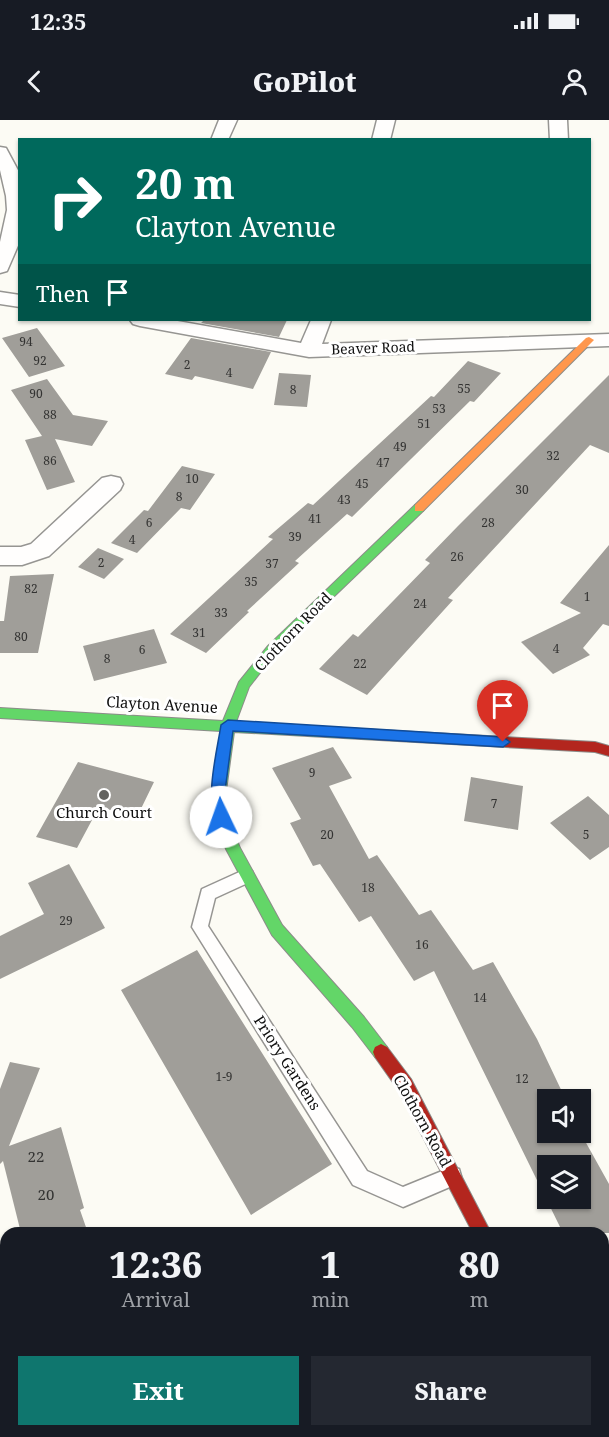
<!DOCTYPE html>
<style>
:root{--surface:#171b24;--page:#242831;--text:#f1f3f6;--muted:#9ea1a6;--accent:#0f766e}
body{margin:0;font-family:"Noto Serif",serif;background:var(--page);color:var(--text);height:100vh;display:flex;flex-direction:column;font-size:22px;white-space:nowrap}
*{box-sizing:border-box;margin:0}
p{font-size:20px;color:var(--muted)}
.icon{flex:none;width:33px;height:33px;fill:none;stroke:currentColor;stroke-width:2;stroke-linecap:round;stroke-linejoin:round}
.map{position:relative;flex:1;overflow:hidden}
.panel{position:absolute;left:0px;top:1107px;width:609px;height:210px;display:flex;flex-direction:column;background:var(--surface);border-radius:18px 18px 0 0;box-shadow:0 2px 4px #0004}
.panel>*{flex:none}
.top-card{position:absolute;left:18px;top:18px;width:573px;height:183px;border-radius:0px;box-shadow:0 2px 4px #0004;background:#00695c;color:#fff;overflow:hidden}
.controls{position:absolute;left:537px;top:969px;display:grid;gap:12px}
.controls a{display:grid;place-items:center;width:54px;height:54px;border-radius:0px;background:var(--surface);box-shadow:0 2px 4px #0004;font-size:30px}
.pin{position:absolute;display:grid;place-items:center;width:51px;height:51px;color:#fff;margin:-62px -26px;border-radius:50% 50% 50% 0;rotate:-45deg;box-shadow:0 0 6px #0007}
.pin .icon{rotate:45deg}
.me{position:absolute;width:66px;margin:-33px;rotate:357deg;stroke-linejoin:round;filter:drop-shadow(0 0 4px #0008)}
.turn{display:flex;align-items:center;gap:21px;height:126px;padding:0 18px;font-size:27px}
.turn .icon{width:78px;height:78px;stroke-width:2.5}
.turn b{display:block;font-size:42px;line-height:51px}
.then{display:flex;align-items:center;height:57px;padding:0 18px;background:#0003;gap:12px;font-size:22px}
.eta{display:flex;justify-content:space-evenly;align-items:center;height:102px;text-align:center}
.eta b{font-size:36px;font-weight:800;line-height:42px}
.action{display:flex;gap:12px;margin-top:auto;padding:12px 18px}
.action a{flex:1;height:69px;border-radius:0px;background:var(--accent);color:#fff;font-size:24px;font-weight:800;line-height:69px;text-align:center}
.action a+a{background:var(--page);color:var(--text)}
.status{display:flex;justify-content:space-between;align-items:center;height:42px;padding:0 30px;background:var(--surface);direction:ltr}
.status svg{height:16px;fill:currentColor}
header{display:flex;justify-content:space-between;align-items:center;height:78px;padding:0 18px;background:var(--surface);font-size:27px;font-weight:800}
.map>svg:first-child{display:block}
.building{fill:#a09e99;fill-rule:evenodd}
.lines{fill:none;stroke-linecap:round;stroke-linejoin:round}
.lane-casing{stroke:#969592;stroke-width:3}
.street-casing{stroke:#969592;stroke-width:3}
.fast-casing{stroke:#8c8c89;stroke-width:2}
.slow-casing{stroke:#8c8c89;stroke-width:2}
.jam-casing{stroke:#8c8c89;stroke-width:2}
.lane{fill:#fffefd;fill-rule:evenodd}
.street{fill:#fffefd;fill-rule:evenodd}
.fast{fill:#63d668;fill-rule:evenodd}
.slow{fill:#ff974d;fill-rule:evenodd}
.jam{fill:#b3261e;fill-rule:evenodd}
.route{fill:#1a73e8;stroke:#114b97;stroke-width:1.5}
.poi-dot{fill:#62625f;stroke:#fff;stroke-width:2}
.labels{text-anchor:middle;stroke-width:6;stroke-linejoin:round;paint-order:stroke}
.number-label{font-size:12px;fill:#333332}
.far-street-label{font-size:14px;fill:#0f0f0f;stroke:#fff}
.street-label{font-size:15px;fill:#0f0f0f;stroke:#fff}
.poi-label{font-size:15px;fill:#0f0f0f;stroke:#fff}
.near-number-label{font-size:15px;fill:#333332}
</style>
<div class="status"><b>12:35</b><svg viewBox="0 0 49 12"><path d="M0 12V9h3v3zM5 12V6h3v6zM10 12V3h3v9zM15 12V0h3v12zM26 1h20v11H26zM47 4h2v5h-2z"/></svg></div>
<header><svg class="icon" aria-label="back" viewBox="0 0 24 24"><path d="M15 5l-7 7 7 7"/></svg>GoPilot<svg class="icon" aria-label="person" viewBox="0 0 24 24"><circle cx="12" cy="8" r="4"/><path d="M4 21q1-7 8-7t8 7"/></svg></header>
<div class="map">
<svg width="609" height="1317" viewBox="0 0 609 1317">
<rect width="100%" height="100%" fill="#fcfbf4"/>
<path class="building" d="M204 200H287L279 217 201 203Z
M37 208 65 246 29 257 2 218Z
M191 218 271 232 253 269 195 256 192 260 165 254Z
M468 241 501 253 474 282 470 281 352 397 347 394 295 441 299 443 247 491 249 492 206 533 170 514 273 419 268 417 308 383 313 385 431 276 434 277Z
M279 253 311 255 307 287 274 285Z
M609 255V333L590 325 448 478 453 480 367 575 319 549 353 514 358 517 430 443 425 440 458 406Z
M47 259 73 295 108 301 92 326 55 319 75 362 47 370 25 320 42 316 11 270Z
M182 346 215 354 190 390 181 388 137 433 111 423 144 390 148 391Z
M609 425V506L603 504 583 528 590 535 553 554 521 522 581 493 560 483Z
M98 428 124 439 104 459 78 447Z
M54 454 38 533H0V501H4L10 456Z
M154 509 167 543 94 561 83 526Z
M333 627 352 658 329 666 369 739 377 735 419 795 431 790 473 850 493 842 537 919 565 978 548 980V1012H580L609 1064V1113H563L434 851 414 861 371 796 359 802 320 744 313 746 290 703 301 699 272 648ZM548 1046H580V1078H548Z
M78 642 154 662 137 697 99 687 77 728 36 717Z
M471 657 523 666 518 710 464 701Z
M588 676 609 695V727L590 740 550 703Z
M69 744 105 808 0 859V816L44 794 28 763Z
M197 830 332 1044 251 1095 121 870Z
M10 942 40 948 9 1026 61 1007 84 1088 80 1090 88 1113H21L3 1041 0 1044V969Z"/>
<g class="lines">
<g class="lane-casing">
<path id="lane" d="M246 749 252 751 254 756 252 761 215 778 208 806 367 1051 403 1067 452 1047 459 1049 461 1056 459 1063 403 1087 353 1065 192 807 202 769Z"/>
</g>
<g class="street-casing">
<path id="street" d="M219 0H237L228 20H211Z
M377 0H395L390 20H372Z
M549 0H567L568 20H550Z
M0 27 6 28 20 54V121L7 151 0 153V122L7 90 6 76 0 50Z
M0 172 20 175V187L0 184Z
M130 200H172L301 223 311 200H331L322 224 609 214V226L309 237 140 206 133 204Z
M111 356 120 358 123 364 120 370 49 436 22 445H0V427H21L31 424 102 358Z
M0 1262 6 1264V1311H24L22 1317H0Z
M603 1306 607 1317H564L562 1311H603Z"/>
</g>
<g class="fast-casing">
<path id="fast" d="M419 384 425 388 423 391 276 532 249 567 236 602 379 610 384 611 386 615 384 619 379 620 234 612 226 671 228 697 240 728 282 805 364 897 387 927 389 932 387 937 381 940 375 937 352 907 272 815 226 729 214 697 212 671 221 611 0 598V588L223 601 239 562 268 526 415 385Z"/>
</g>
<g class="slow-casing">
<path id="slow" d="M589 217 594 220 423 391H415V385L586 218Z"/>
</g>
<g class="jam-casing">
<path id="jam" d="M379 610 595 622 609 626V636L595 632 379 620 372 615Z
M381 924 387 927 411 959 491 1113H473L399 971 375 937 373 932 375 927Z"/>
</g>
<use href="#lane" class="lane"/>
<use href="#street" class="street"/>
<use href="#fast" class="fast"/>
<use href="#slow" class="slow"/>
<use href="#jam" class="jam"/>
</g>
<path class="route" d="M228 600 503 617 510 622 503 627 233 611 225 671 228 697 226 701H216C205 677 217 631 221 605Z"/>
<circle class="poi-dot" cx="104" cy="675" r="6"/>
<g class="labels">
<g class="number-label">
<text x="26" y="226">94</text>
<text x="40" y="245">92</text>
<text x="187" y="249">2</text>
<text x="229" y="257">4</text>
<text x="464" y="273">55</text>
<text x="293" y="274">8</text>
<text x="36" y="278">90</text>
<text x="439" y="293">53</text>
<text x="50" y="299">88</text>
<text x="424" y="308">51</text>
<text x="400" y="331">49</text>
<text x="553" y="340">32</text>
<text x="50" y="345">86</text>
<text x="383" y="347">47</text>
<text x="192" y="363">10</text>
<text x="362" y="368">45</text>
<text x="522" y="374">30</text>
<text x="179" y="381">8</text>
<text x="344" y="384">43</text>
<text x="315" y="403">41</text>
<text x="149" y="407">6</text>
<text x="488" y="407">28</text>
<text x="295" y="421">39</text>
<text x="132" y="424">4</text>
<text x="457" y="441">26</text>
<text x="101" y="447">2</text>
<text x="272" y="448">37</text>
<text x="251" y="466">35</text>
<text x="31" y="473">82</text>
<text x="587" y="481">1</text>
<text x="420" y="488">24</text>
<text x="221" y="497">33</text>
<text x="199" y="517">31</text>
<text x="21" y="521">80</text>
<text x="556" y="533">4</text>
<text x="142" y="534">6</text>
<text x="107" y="543">8</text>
<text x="360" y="548">22</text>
<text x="312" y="657">9</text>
<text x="494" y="688">7</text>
<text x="327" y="719">20</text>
<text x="586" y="719">5</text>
<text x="368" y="772">18</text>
<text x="66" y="805">29</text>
<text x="422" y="829">16</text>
<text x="480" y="882">14</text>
<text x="224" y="961">1-9</text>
<text x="522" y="963">12</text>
</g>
<g class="far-street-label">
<text transform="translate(373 228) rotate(-2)" y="5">Beaver Road</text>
</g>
<g class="street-label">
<text transform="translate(293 512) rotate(-46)" y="5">Clothorn Road</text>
<text transform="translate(162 585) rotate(3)" y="5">Clayton Avenue</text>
<text transform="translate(287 943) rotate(57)" y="5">Priory Gardens</text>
<text transform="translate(422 1001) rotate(61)" y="5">Clothorn Road</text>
</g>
<g class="poi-label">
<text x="104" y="698">Church Court</text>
</g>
<g class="near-number-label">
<text x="36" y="1042">22</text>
<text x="46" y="1080">20</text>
</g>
</g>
</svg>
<div class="controls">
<a><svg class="icon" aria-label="sound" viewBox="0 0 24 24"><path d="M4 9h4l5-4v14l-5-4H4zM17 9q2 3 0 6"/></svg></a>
<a><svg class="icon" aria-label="layers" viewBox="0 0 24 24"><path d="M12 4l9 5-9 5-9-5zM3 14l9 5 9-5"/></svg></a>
</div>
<div class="pin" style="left:503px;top:622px;background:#d93025"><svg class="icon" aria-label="arrive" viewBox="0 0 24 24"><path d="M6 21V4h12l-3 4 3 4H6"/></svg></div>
<svg class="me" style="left:221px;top:697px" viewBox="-20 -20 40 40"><circle r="19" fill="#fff"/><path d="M0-13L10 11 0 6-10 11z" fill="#1a73e8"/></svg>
<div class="top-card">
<div class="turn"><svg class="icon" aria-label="right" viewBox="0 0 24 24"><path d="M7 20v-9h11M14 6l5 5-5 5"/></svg><div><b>20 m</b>Clayton Avenue</div></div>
<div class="then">Then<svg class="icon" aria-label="arrive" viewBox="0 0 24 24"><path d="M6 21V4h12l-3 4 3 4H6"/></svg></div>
</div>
<section class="panel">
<div class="eta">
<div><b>12:36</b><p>Arrival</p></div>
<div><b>1</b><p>min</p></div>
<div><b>80</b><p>m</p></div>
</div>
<div class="action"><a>Exit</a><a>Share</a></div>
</section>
</div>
